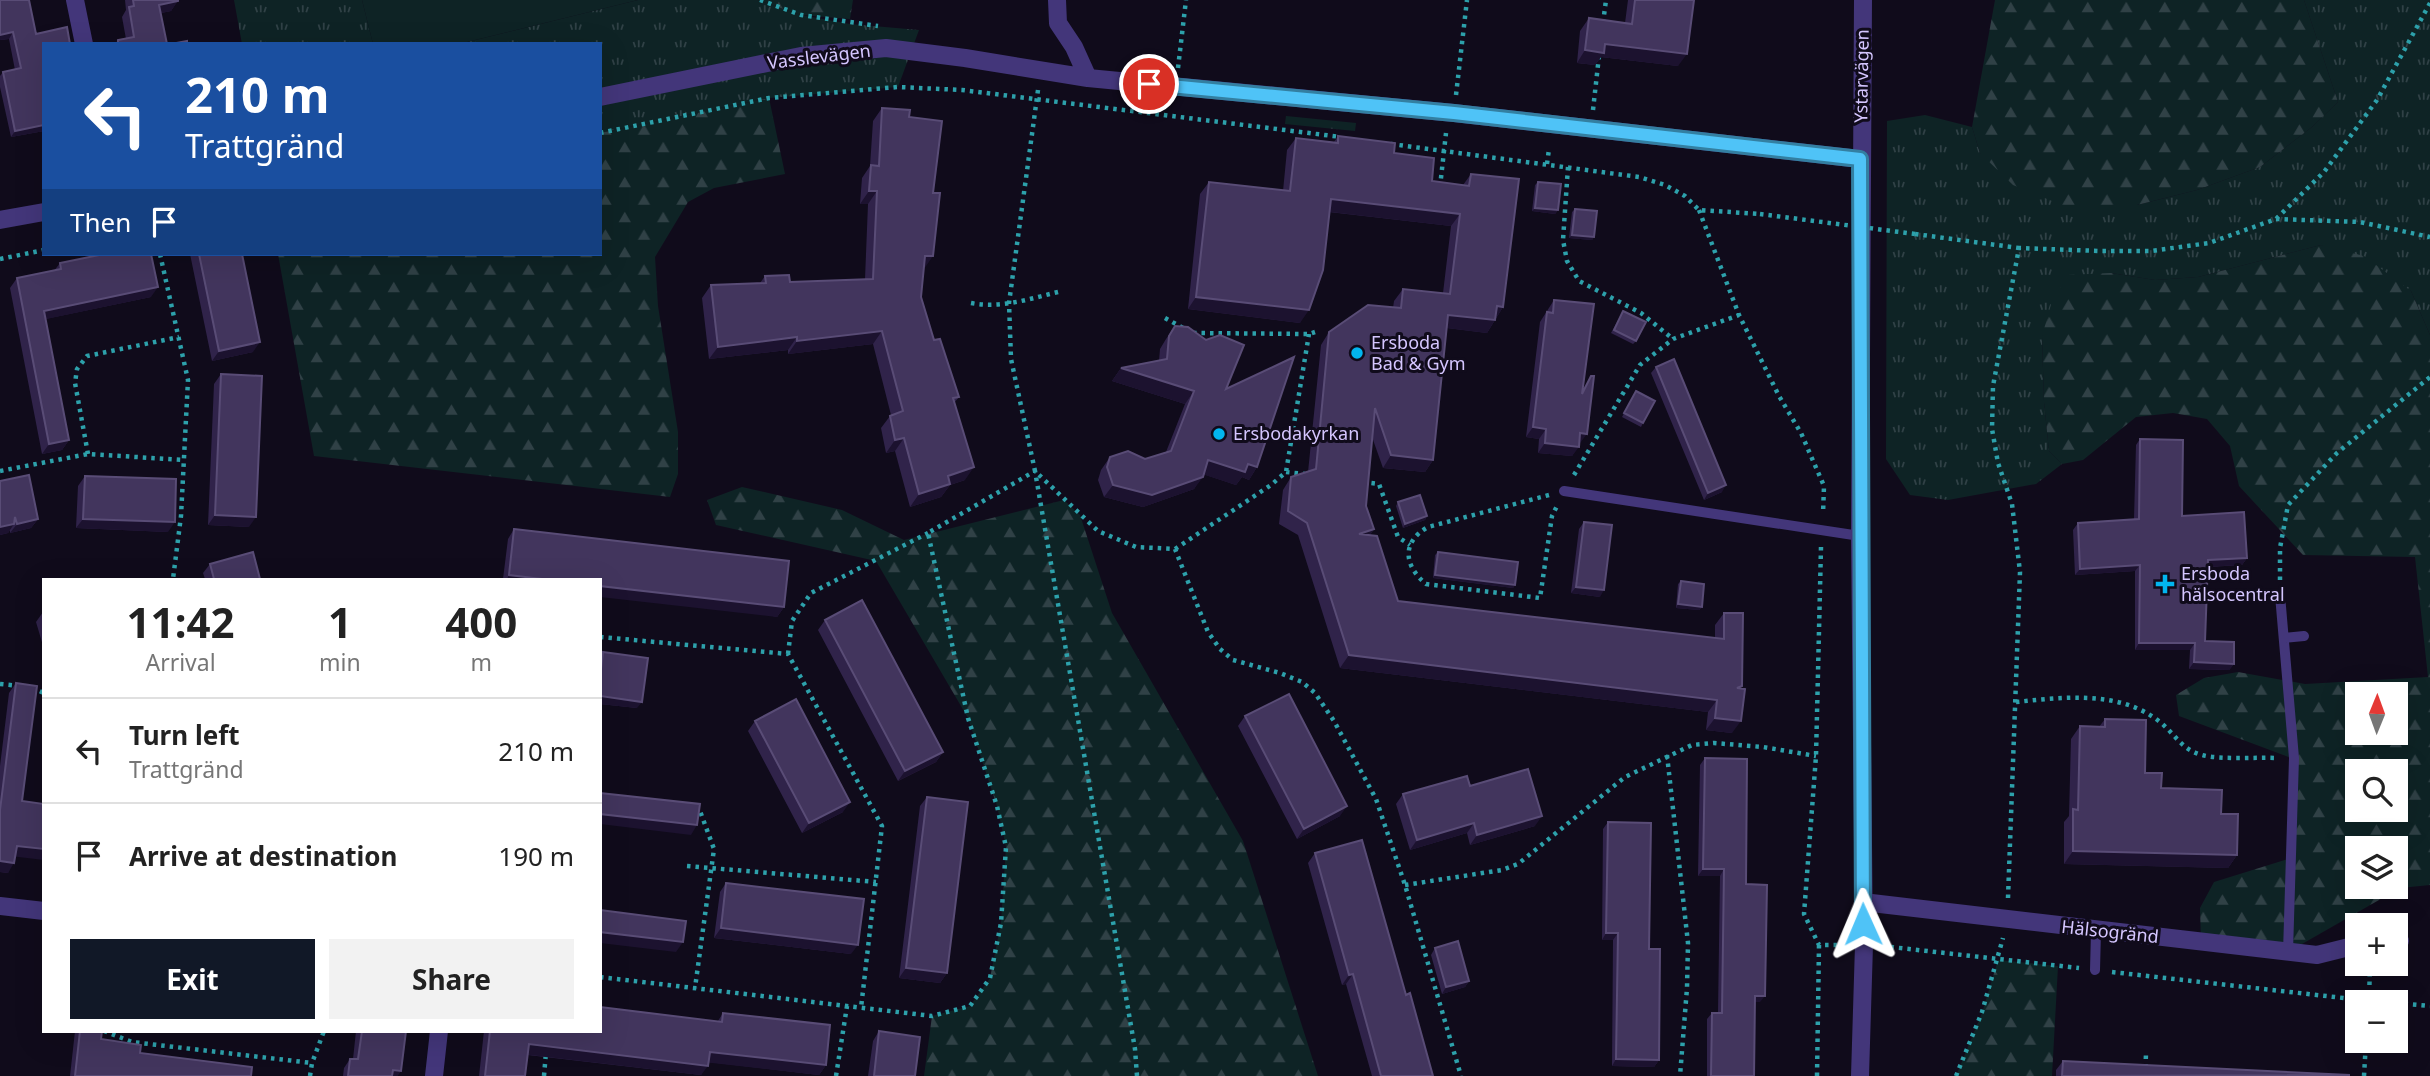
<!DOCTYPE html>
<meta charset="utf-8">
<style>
:root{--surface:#fff;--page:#f2f2f2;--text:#222;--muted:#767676;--line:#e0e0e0;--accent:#111827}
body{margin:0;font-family:"Noto Sans",sans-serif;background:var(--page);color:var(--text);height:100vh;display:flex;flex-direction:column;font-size:26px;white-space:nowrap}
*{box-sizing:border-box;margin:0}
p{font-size:23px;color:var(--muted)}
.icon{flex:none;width:38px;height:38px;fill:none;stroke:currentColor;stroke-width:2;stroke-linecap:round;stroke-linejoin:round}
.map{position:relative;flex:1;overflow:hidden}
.panel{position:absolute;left:42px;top:578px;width:560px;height:455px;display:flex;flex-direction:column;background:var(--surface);border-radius:0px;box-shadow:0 7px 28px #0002}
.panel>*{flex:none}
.top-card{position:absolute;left:42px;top:42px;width:560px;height:214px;border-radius:0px;box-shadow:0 7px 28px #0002;background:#1a4fa0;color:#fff;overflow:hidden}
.needle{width:46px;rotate:1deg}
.controls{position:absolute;left:2345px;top:682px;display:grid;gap:14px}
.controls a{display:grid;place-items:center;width:63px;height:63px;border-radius:0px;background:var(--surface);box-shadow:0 7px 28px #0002;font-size:35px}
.pin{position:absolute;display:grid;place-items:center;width:60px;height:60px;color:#fff;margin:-30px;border:4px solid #fff;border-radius:50%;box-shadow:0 2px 7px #0007}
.me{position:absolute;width:77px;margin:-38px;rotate:359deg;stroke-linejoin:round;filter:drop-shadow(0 0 5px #0008)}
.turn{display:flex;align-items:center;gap:24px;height:147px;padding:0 28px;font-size:32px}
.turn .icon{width:91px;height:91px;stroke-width:2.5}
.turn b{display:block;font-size:49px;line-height:60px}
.then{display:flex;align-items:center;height:66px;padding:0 28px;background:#0003;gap:14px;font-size:26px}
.eta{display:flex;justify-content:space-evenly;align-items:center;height:119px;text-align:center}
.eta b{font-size:42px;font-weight:700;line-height:49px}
.cta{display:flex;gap:14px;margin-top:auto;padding:14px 28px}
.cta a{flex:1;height:80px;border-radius:0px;background:var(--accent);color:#fff;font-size:28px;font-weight:700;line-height:80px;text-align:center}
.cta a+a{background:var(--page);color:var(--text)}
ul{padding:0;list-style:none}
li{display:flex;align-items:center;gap:21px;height:105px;padding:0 28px;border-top:2px solid var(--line)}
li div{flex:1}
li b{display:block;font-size:26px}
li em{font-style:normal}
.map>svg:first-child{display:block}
.grass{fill:url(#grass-tufts)}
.forest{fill:url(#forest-firs);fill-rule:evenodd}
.pitch{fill:#0e2325}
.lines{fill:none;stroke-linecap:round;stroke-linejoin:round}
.path{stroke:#2da1ab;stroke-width:4.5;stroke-dasharray:3.5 5;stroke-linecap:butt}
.service{stroke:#43367a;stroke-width:10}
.minor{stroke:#43367a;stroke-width:18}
.tertiary{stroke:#43367a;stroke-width:18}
.path-bridge{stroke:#2da1ab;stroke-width:4.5;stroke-dasharray:3.5 5;stroke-linecap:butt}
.wall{fill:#30234a}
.shaded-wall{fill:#1c122f}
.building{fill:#42355d;stroke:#594c76;stroke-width:2}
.route-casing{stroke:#337fa1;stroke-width:18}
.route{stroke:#4fc3f7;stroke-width:12}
.poi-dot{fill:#02b5ef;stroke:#100b1b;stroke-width:2.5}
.labels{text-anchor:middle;stroke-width:6;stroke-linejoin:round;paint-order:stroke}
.street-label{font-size:18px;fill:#d5c6ff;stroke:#100b1b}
.poi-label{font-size:18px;fill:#d5c6ff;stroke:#100b1b;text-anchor:start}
</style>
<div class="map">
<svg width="2430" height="1076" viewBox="0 0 2430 1076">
<defs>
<pattern id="grass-tufts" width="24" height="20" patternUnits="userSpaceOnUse" patternTransform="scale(1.75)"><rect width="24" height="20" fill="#0e2325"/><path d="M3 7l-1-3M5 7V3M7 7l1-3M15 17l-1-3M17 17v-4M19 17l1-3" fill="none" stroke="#304146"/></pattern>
<pattern id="forest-firs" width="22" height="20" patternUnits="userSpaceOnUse" patternTransform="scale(1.75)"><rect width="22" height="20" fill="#0e2325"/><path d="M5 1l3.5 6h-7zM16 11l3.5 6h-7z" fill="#304146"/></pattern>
</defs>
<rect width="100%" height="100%" fill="#100b1b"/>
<path class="grass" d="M234 0H362L373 44H242Z
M638 0H758L801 15 850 24 919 30 898 87 769 98 600 133V44H459Z
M2304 0H2430V335L2411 291 2321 245 2198 277 2155 280 2111 273 2042 336 2044 402 2049 451 2062 464 2036 484 1948 500 1910 495 1886 459 1887 121 1925 115 1972 127 1980 153 2137 205 2197 190 2260 167 2312 127 2338 102Z
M1286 116 1356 123 1355 131 1285 124Z"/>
<path class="forest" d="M758 0H853L850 19 801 15Z
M1995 0H2304L2338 102 2312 127 2260 167 2197 190 2137 205 2069 208 2013 185 1980 153 1972 127Z
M769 98 785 174 714 188 688 202 655 257 658 306 678 432V474L670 497 314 456 278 254H600V133Z
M2321 245 2364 256 2411 291 2430 335V885L2400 888 2288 952 2201 942 2200 908 2214 882 2291 858 2294 759 2179 716 2176 695 2204 678 2238 672 2305 684 2428 677 2415 557 2303 555 2239 486 2230 446 2207 419 2173 413 2136 417 2083 460 2062 464 2049 451 2044 402 2042 336 2052 301 2068 275 2111 273 2155 280 2198 277ZM2357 695H2396V733H2357ZM2357 772H2396V810H2357ZM2357 849H2396V887H2357Z
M742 487 842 510 904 540 1064 500 1080 515 1112 613 1243 841 1318 1076H924L932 1016 970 1006 990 978 1001 923 1006 847 997 806 968 718 876 561 716 525 707 500Z
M1998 960 2058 966 2052 1076H1956L1982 1013Z"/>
<path class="pitch" d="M362 0H638L459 44H373Z"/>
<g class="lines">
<path class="path" d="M760 0 801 15 878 26
M1603 23 1606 0
M1178 68 1186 0
M1038 90 1009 303 1011 359 1035 471 1098 531 1136 547 1175 549 1208 632 1220 649 1233 660 1280 673 1302 682 1315 693 1334 721 1376 799 1405 885 1461 1076
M1456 95 1467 0
M1593 110 1599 56
M600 133 769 98 898 87 962 90 1341 137
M1391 144 1639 177 1665 185 1685 196 1699 210 1760 214
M1547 164 1549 149
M1568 167 1563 240 1567 261 1579 281 1641 313 1673 339
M1440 187 1446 133
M1699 210 1739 315 1779 396 1801 433 1824 486 1823 514
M2276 219 2360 222 2430 237
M1915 234 2019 248
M160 254 188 380 181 516 173 579
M0 259 44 250
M971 303C1002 309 1032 298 1062 291
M1165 318 1183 328
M1193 333 1309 334 1315 332
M88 454 75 383 77 369 87 356 179 337
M0 471 88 454 184 460
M1286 472 1305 474
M1574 475 1640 365 1673 339 1739 315
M1363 482 1379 484 1398 537 1410 545
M1549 495 1428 527C1401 542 1404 566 1426 584L1540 598 1552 516 1558 504
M1821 547 1816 756 1804 914 1819 945H1846
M1175 549 1271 485 1286 472 1309 334
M2280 580V548L2288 505 2337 453 2430 377
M600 637 788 654 882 826 861 1008
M788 654 792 621 811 593 928 533
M0 684 20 686
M32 688 44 693
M2016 702C2064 697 2120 690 2160 722 2175 734 2182 750 2202 755 2221 760 2256 757 2277 758
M1667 755 1688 943 1687 988 1680 1076
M694 808 700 811 714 849 695 988
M687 866 876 882
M1405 885 1502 870 1518 864 1625 777 1692 745 1714 743 1763 747 1816 756
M2008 898 2020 572 2012 504 1998 463 1992 429 1993 386 2019 248 2100 251H2151L2209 243 2276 219 2324 172 2377 100 2430 3
M1882 946 2079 968
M2112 972 2388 1003
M600 977 932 1016 970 1006 990 978 1001 923 1006 847 997 806 968 718 928 533 1035 471 1135 1049 1137 1076
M2369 1002 2370 964
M2396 1003 2430 1006
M104 1031 132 1042 312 1063
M310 1076 312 1063 324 1031
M544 1076 546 1052
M836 1076 847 1006
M1817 1076 1819 945
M1956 1076 1982 1012 2003 938
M2145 1076 2146 1054
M2364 1076 2366 1041"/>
<path class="service" d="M1564 491 1860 536
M2280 595 2294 758 2288 952
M2284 638 2304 636
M2095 970 2096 931"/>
<path class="minor" d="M75 0 84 44
M1057 0 1058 23 1074 47 1088 78
M600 97 801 56 886 48 965 58 1088 78 1454 113 1860 159
M0 220 44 212
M1863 902 2317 955 2357 945
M0 906 44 911
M2396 941H2400
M434 1076 439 1031"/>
<path class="tertiary" d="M1860 1076 1864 945 1860 536 1863 0"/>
<path class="path-bridge" d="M1760 214 1915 234"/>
</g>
<path class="wall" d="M0 0 36 34 44 44V131L11 137 0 87V76L3 72 15 70 9 39 0 40Z
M125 0H178L171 11 161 13 167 44H115L118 40 126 39 122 17 126 10Z
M1628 0H1694L1678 66 1601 57 1595 65 1577 63 1580 31 1589 18 1625 23Z
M882 108 909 117 924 269 921 297 934 340 959 397 954 403 965 480 950 485 941 497 910 507 895 451 886 453 881 428 890 416 891 415 873 344 788 354V350L709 359 702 298 711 285 760 283 765 276 790 282 865 279 868 204H860L862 178 870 166 873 121Z
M1338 136 1394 153 1432 181 1463 185 1471 174 1503 307 1487 333 1447 328 1433 460 1425 472 1383 468 1372 437 1366 506 1374 529 1370 535 1398 601 1715 638V625L1724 613 1742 686 1741 688 1732 733 1706 730 1708 712 1340 668 1298 535 1279 524 1283 490 1291 477 1308 472 1321 345 1329 332 1393 308 1394 301 1403 289 1443 293 1451 226 1329 212 1300 323 1188 309 1200 194 1209 182 1283 191 1287 150 1296 138 1334 142Z
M1538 182 1558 210 1555 214 1532 211 1535 185Z
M1575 209 1594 237 1592 240 1569 238 1572 212Z
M190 254H242L253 352 212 361Z
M60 263 151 297 45 319 69 440 62 450 42 454 10 288 17 278 54 271Z
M1554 300 1583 389 1591 376 1580 443 1572 456 1538 453 1539 439 1526 437 1540 322Z
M1623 311 1636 341 1633 344 1611 333Z
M1175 326 1226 389 1257 467 1249 480 1242 477 1236 485 1203 474 1194 489 1143 507 1104 497 1098 480 1101 470 1110 457 1145 459 1166 452 1185 404 1112 381 1121 368 1159 361 1160 349 1166 339Z
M1656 367 1722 492 1704 500 1651 373Z
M221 374 249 527 208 525 214 384Z
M1634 394 1643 423 1641 427 1622 417Z
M2140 439 2182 516 2247 558 2242 565 2208 567 2205 641 2234 664 2229 670 2189 669 2190 650H2135V571L2075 575 2073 530 2078 523 2134 519 2136 445Z
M85 476 168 532 76 528 78 486Z
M0 481 38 519 31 528 10 533V530L8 533 0 535Z
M1398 502 1427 516 1425 520 1403 528 1396 506Z
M1584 522 1600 597 1571 593 1579 529Z
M514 529 784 607 777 617 600 579H503L508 539Z
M1438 552 1515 585 1513 588 1433 578 1435 555Z
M210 564 260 579H205L203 573Z
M1681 581 1702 607 1699 610 1676 608 1678 584Z
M43 612H44V649L36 622Z
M825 620 943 752 936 762 898 781 818 630Z
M603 652 637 708 600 704V657Z
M16 683 22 801 15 856 8 873 0 872V766L9 693Z
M1245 716 1340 816 1297 839 1238 726Z
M2105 719 2145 773 2161 788 2221 814 2237 855 2228 868 2064 864V822L2069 816 2071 739 2080 726 2099 727Z
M755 721 843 812 802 833 748 731Z
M1705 758 1746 884 1760 1002H1755L1754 1076H1707V1019L1712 1013H1718L1720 876H1698L1700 765Z
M1470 786 1535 826 1470 845 1467 833 1410 850 1396 804 1403 794Z
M927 797 947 973 940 983 899 978 920 806Z
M1608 822 1659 1060 1654 1067 1612 1066 1613 940H1602L1603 829Z
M1315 853 1406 995 1433 1076H1372L1346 984 1342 985 1308 863Z
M726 883 851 954 714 938 720 892Z
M1435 948 1469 981 1465 987 1442 994 1431 955Z
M723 1013 826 1065 819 1075 708 1062 701 1075 528 1055 525 1076H479L484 1031H600L718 1021Z
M75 1031H102L101 1039 140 1053 251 1076H70Z
M356 1031H406L401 1071 397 1076H343L344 1068 350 1059H353Z
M879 1031 915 1076H868L873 1041Z
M2063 1061 2350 1076H2056V1070Z"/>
<path class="shaded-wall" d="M178 1 171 11 152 15 159 5Z
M13 32 9 39 0 40V35Z
M1605 44 1687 54 1678 66 1601 57 1595 65 1577 63 1585 50Z
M44 125V131L11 137 15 131Z
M869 191H877L868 204H860Z
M1331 199 1460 214 1451 226 1322 211Z
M1535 208 1558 210 1555 214 1532 211Z
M1572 235 1594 237 1592 240 1569 238Z
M925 256H933L924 269Z
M158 287 151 297 37 321 44 311Z
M1196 297 1309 310 1300 323 1188 309Z
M1497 306 1503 307 1495 320Z
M1448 315 1495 320 1487 333 1439 327Z
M882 331 873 344 788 354 797 341Z
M797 337 788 350 709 359 718 347Z
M260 342 253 352 212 361 219 351Z
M1121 368 1194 391 1185 404 1112 381Z
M1533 427 1546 429 1539 439 1526 437Z
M1580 433 1587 434 1580 443 1573 442Z
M904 438 895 451 886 453 895 440Z
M69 440 62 450 42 454 49 444Z
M1545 443 1579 447 1572 456 1538 453Z
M1391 455 1433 460 1425 472 1383 468Z
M1208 460 1248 464 1257 467 1249 480 1242 477 1236 485 1199 473Z
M974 467 965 480 950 485 941 497 910 507 919 494 948 476Z
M1203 477 1194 489 1143 507 1104 497 1113 485Z
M1726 485 1722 492 1704 500 1708 493Z
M215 515 256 517 249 527 208 525Z
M1427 516 1425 520 1403 528 1405 524Z
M38 519 31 528 10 533 17 524Z
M83 519 175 522 168 532 76 528Z
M14 524 8 533 0 535V527Z
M1374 529 1366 541 1359 534Z
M2247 558 2242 565 2203 567 2208 560Z
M2140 565 2135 571 2075 575 2080 569Z
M509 575 542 579H507Z
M1435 575 1515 585 1513 588 1433 578Z
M600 586 784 607 777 617 600 597Z
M1576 587 1604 590 1600 597 1571 593Z
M1678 604 1702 607 1699 610 1676 608Z
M2139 643H2195L2190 650H2135Z
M1349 655 1717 700 1708 712 1340 668Z
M2194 662 2234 664 2229 670 2189 669Z
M600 696 642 702 637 708 600 704Z
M1715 718 1741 721 1732 733 1706 730Z
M943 752 936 762 898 781 905 771Z
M850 802 843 812 802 833 809 823Z
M1347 806 1340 816 1297 839 1304 829Z
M600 814 697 825 691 835 600 824Z
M1542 816 1535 826 1470 845 1477 835Z
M1474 823 1467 833 1410 850 1417 840Z
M17 846 44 849V860L10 856Z
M2073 851 2237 855 2228 868 2064 864Z
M0 861 14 863 8 873 0 872Z
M1703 869H1724L1720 876H1698Z
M721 928 858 945 851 954 714 938Z
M600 932 683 942 676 952 600 943Z
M1606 933H1618L1613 940H1602Z
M906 968 947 973 940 983 899 978Z
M1353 974 1346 984 1342 985 1349 975Z
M1469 981 1465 987 1442 994 1446 987Z
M1755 996H1765L1760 1002H1750Z
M529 1044 708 1066 701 1075 522 1054Z
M710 1052 826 1065 819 1075 703 1062Z
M1616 1059 1659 1060 1654 1067 1612 1066Z
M393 1070 401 1071 397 1076H389Z"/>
<path class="building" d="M0 0H29L36 34 67 27 70 44H44V60L43 61 44 66V125L15 131 3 72 21 68 13 32 0 35Z
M133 0H178V1L159 5 167 44H118V40L134 37 129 7 134 6Z
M1635 0H1694L1687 54 1605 44 1604 53 1585 50 1589 18 1632 24Z
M187 41V44H171Z
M882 108 910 110 909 117 942 121 933 193H940L933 256H925L921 297 934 340 940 339 959 397 953 398 974 467 948 476 950 484 919 494 904 438 895 440 890 416 903 411 882 331 797 341V337L718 347 711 285 766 283 765 276 789 275 790 282 873 279 877 191H869L871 165 879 166Z
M1338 136 1395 143 1394 153 1434 158 1432 181 1469 186 1471 174 1519 179 1503 307 1497 306 1495 320 1448 315 1433 460 1391 455 1375 408 1366 506 1374 529 1359 534 1377 536 1398 601 1724 639V613H1743L1742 686 1737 688 1745 689 1741 721 1715 718 1717 700 1349 655 1307 523 1288 511 1291 477 1316 469 1329 332 1368 305 1401 308 1403 289 1450 294 1460 214 1331 199 1323 270 1309 310 1196 297 1209 182 1290 191 1296 138 1338 143Z
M1538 182 1561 184 1558 210 1535 208Z
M1575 209 1597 211 1594 237 1572 235Z
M104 254H151L158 287 44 311 69 440 49 444 17 278 61 269 60 263Z
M199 254H242L260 342 219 351Z
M1554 300 1594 304 1582 394 1591 376H1594L1587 434 1580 433 1579 447 1545 443 1546 429 1533 427 1547 312 1553 313Z
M1623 311 1646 322 1636 341 1614 330Z
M1175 326 1188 327 1206 340 1220 335 1244 345 1226 389 1294 357 1257 467 1248 464 1245 472 1208 460 1203 477 1152 495 1113 485 1107 467 1110 457 1128 451 1145 459 1171 451 1194 391 1121 368 1167 359 1169 336Z
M1674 359 1726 485 1708 493 1656 367Z
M221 374 262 376 256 517 215 515Z
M1636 391 1655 401 1643 423 1624 413Z
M2140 439 2183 440 2182 516 2244 512 2247 558 2208 560 2205 641 2234 642V664L2194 662 2195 643H2139L2140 565 2080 569 2078 523 2139 519Z
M29 475 38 519 17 524 15 517 14 524 0 527V481Z
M85 476 176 479 175 522 83 519Z
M1420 495 1427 516 1405 524 1398 502Z
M1584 522 1612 525 1604 590 1576 587Z
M514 529 789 561 784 607 600 586V579H542L509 575Z
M253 552 260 579H214L210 564Z
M1438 552 1518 562 1515 585 1435 575Z
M1681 581 1704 584 1702 607 1678 604Z
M862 600 943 752 905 771 825 620Z
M603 652 648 658 642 702 600 696V678Z
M16 683 37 686 22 801 44 804V849L17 846 14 863 0 861V810Z
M1289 694 1347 806 1304 829 1245 716Z
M796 699 850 802 809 823 755 721Z
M2105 719 2146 720 2145 773H2162L2161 788 2222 790 2221 814H2238L2237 855 2073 851V809L2078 810 2080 726 2105 727Z
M1705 758 1747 759 1746 884 1767 885 1765 996H1755L1754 1076H1711L1712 1013H1722L1724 869H1703Z
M1528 769 1542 816 1477 835 1474 823 1417 840 1403 794 1467 776 1470 786Z
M600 793 700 804 697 825 600 814Z
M927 797 968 802 947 973 906 968Z
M1608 822 1651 823 1649 949H1660L1659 1060 1616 1059 1618 933H1606Z
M1362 840 1406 995 1410 993 1433 1076H1381L1353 974 1349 975 1315 853Z
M726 883 864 899 858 945 721 928Z
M600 910 686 921 683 942 600 932Z
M1458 941 1469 981 1446 987 1435 948Z
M600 1007 722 1022 723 1013 830 1025 826 1065 710 1052 708 1066 529 1044 525 1076H485L490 1031H600Z
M80 1031H102L101 1039 141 1045 140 1053 252 1067 251 1076H75Z
M362 1031H406L401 1071 393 1070 392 1076H348L350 1059H358Z
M879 1031 920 1037 915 1076H874Z
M2063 1061 2350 1075 2062 1076Z"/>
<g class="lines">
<g class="route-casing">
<path id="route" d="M1149 84 1454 113 1860 159 1863 924"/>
</g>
<use href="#route" class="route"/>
</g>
<g class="poi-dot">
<circle cx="1357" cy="353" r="7"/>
<circle cx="1219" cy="434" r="7"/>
<path d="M2161.5 573.5h7v7h7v7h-7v7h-7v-7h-7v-7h7z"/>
</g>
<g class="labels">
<g class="street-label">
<text transform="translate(819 57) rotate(-7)" y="6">Vasslevägen</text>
<text transform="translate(1862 76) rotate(-89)" y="6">Ystarvägen</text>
<text transform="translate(2110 932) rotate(6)" y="6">Hälsogränd</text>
</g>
<g class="poi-label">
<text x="1371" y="349">Ersboda<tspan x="1371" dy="21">Bad &amp; Gym</tspan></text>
<text x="1233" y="440">Ersbodakyrkan</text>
<text x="2181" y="580">Ersboda<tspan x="2181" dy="21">hälsocentral</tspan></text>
</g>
</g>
</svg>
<div class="controls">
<a><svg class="needle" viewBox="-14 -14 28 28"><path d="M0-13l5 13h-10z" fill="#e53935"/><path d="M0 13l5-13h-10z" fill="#767676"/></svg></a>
<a><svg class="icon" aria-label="search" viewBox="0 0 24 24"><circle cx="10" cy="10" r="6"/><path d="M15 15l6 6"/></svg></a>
<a><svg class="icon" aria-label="layers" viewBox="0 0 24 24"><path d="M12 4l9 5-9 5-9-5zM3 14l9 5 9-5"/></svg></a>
<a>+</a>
<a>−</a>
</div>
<div class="pin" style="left:1149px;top:84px;background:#d93025"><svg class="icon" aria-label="arrive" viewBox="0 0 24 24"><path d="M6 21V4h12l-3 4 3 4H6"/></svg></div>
<svg class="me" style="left:1863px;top:924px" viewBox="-20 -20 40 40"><path d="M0-17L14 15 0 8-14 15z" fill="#4fc3f7" stroke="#fff" stroke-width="4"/></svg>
<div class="top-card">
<div class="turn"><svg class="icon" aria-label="left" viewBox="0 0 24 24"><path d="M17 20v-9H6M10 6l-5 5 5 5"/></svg><div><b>210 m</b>Trattgränd</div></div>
<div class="then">Then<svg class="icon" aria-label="arrive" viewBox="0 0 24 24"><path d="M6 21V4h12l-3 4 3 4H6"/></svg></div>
</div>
<section class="panel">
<div class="eta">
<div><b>11:42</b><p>Arrival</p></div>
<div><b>1</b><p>min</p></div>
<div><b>400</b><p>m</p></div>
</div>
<ul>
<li><svg class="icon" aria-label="left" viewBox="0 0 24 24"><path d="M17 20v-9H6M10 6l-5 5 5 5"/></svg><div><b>Turn left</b><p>Trattgränd</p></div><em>210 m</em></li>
<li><svg class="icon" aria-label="arrive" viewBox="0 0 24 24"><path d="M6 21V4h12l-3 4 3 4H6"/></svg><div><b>Arrive at destination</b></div><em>190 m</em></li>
</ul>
<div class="cta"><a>Exit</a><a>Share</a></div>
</section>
</div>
